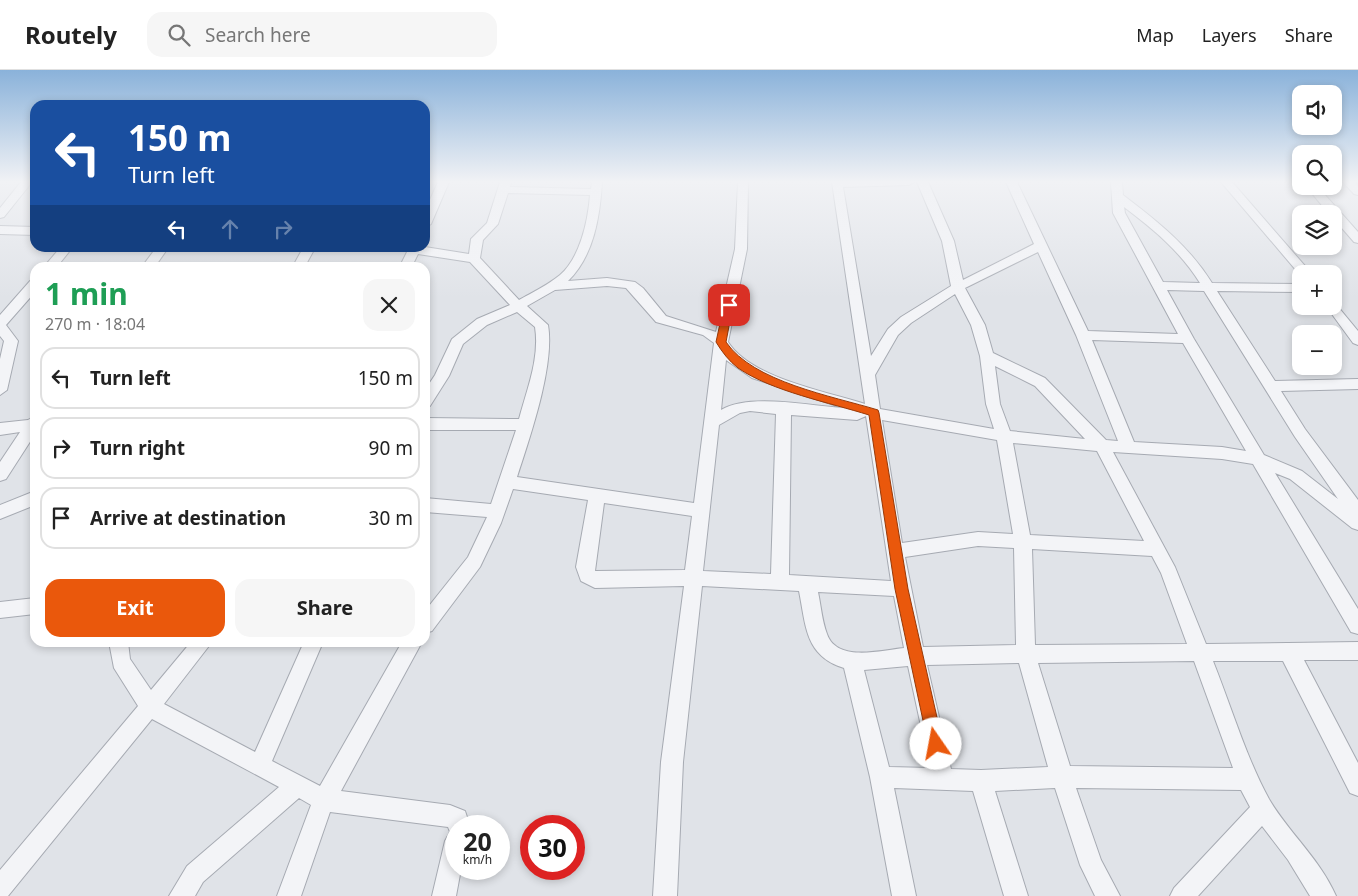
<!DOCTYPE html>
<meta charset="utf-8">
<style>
:root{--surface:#fff;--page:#f6f6f6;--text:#222;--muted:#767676;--line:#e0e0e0;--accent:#ea580c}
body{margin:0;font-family:"Noto Sans",sans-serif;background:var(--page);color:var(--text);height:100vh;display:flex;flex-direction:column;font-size:19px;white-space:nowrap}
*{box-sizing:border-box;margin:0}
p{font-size:16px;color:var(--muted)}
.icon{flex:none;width:28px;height:28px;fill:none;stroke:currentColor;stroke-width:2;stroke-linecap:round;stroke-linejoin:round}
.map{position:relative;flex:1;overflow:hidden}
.side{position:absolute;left:30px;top:192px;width:400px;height:385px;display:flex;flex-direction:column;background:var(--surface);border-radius:15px;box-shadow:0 2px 8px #0003}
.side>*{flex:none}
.banner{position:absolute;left:30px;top:30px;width:400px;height:152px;border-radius:15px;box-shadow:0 2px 8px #0003;background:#1a4fa0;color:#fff;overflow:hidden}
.fabs{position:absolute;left:1292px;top:15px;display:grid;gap:10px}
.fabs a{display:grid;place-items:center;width:50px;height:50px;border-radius:10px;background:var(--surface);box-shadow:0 2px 8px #0003;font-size:25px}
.speed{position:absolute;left:445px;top:745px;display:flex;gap:10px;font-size:25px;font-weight:700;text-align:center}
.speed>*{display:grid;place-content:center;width:65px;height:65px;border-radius:50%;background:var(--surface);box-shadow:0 2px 8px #0003;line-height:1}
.speed small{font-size:12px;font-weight:400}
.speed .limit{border:8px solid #d22;background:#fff;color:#111}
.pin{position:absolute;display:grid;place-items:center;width:42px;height:42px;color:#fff;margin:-21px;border-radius:10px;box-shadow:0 2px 8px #0006}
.me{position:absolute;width:55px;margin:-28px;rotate:348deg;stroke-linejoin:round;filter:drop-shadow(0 0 4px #0008)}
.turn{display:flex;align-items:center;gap:18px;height:105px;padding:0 15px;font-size:22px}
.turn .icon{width:65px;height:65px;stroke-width:2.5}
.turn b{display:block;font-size:35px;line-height:42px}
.lanes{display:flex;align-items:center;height:48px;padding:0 15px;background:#0003;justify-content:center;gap:25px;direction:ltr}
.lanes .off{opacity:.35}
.round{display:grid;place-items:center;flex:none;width:52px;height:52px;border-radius:15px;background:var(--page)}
.head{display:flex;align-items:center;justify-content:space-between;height:85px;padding:0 15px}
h1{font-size:30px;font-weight:700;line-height:38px;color:#1e9e55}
.button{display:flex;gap:10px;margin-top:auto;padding:10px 15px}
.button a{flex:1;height:58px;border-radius:15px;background:var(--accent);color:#fff;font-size:20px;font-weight:700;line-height:58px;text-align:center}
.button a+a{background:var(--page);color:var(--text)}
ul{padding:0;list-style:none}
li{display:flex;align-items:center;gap:15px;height:62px;margin:0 10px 8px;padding:0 5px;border:2px solid var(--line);border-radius:15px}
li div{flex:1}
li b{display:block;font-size:19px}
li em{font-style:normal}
header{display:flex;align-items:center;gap:30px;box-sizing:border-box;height:70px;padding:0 25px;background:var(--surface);border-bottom:1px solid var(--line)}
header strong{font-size:24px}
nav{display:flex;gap:28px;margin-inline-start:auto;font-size:18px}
.search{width:350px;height:45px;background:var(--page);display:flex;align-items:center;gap:12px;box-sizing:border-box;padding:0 18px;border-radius:15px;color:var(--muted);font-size:19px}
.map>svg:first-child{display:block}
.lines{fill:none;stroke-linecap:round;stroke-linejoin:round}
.street-casing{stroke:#a6aab2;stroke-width:2}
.street{fill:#f3f4f7;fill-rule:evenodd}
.route{fill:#ea580c;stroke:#983908}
</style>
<header>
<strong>Routely</strong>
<div class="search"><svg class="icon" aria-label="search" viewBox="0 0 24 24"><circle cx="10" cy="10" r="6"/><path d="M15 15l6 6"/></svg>Search here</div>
<nav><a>Map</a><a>Layers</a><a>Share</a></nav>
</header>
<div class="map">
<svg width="1358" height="826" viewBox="0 0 1358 826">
<rect width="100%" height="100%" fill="#e0e3e8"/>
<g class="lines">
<g class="street-casing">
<path id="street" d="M21 112H32L4 147 0 148V138Z
M438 112H449L431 154 425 158V141Z
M500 112H511L510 117 591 119 592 112H602C600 146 594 186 568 211L607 208 635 212 643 218 666 246 716 262 735 179 738 112H748L747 179 728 272C751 308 824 321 865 334L832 112H914L909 115 843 117 871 286 888 259 901 247 951 216 942 171 917 112H928L954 171 963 210 1034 174 1006 112H1017L1088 261 1178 264 1113 143 1111 112H1122L1123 125C1157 151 1189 176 1212 213L1301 214V222L1217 221 1275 311 1358 309V319L1281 321 1305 359 1358 430V460L1352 458 1290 409 1275 403 1358 539V564L1351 562 1253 394 1222 389 1113 382 1175 497 1206 574 1358 572V590H1304L1358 693V726L1350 723 1283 591H1213C1231 636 1246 687 1269 729 1289 763 1320 789 1336 826H1310L1288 790 1262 756 1198 826H1170L1174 818 1250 737 1241 720 1076 718 1101 790 1120 826H1095L1080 795 1055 718 995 721 1028 826H1004L973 721 894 718 916 826H892L870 707 844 598C805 586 806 556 799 521L702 516 683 692 677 826H653L661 692 684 516 595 518 581 511 576 497 588 430 513 419 501 453 480 497 432 561 425 563V541L468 487 487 447 425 442V428L491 434 516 360H425V348L519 349C527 319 540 288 535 257L517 242 487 255 463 274 449 306 430 336 425 337V320L435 305 452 269 477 249 510 235 470 192 418 184 411 198H399L407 182 400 178 425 177 469 184 471 169 487 153ZM508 123 590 125C588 151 580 188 560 205 548 215 533 222 519 230L480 188 483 170 498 154ZM1124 137C1153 159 1180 181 1200 213L1163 212 1125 143ZM1038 182 1076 265 1118 371 1106 370 1045 308 993 283 985 255 965 218ZM607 216 626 218 656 252 703 265 714 273 694 433 517 407C530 367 555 295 548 255L527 236 555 220ZM1167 220 1204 221 1295 367 1338 429 1302 401 1264 385 1194 269ZM955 224 971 255 980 286 986 334 994 359 880 339 875 305 898 265 911 253ZM1092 270 1183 273 1246 381 1222 377 1134 372ZM726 290 752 308 843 338C808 336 750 323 721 340ZM995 296 1035 316 1085 369 1010 361 1000 334ZM750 341 776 344 771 504 703 501 719 355 740 343ZM791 345 857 350 866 346 891 511 789 505ZM882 350 997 370 1013 464 978 462 902 473ZM1013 373 1097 381 1144 471 1030 465ZM604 433 692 446 685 500 595 501ZM978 476 1014 478 1016 575 923 577 905 487ZM1032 479 1152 486 1161 503 1187 574 1035 575ZM818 522 894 526 904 578C882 580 837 593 827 564 822 551 821 536 818 522ZM1194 591 1233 698 1070 696 1038 593ZM1019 593 1048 697 981 700 951 699 927 595ZM908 596 930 698 889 697 864 600Z
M1221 112H1232L1312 204H1301V206Z
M1343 112H1355L1358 116V125L1354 124Z
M1306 116H1317L1358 162V173L1354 172 1334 149V144H1329Z
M0 156 35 157V165L0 164Z
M60 178H72L56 198H43Z
M156 178H168L154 198H141Z
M303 178H315L304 198H292Z
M35 210V222L6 255 18 271 7 320 0 325V289L4 271 0 266V245L30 211Z
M1334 232 1358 261V275L1353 273 1326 236H1334Z
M35 346V364L6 409 0 411V392L20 362 0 365V353L28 350Z
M35 421V435L0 449V435Z
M35 528V544L0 548V532Z
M109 572H128L130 589 151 620 191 572H212L164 634 255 682 304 572H323L272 691 320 716 402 572H422L341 721 450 735 465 741 470 756H456V799H461L456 826H432L445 771 450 762 448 757 330 742 301 826H277L311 735 299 728 203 812 195 826H169L187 796 279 717 152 649 8 826H0V800L138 636 114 598Z"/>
</g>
<use href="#street" class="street"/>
</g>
<linearGradient id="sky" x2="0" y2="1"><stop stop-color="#8ab2da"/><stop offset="0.49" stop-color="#f1f2f5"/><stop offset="1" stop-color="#f1f2f5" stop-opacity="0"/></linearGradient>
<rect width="1358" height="228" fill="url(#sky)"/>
<path class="route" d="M729 232 733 235 726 272C753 312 832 326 878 340L879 343 908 519 943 674 941 679 936 681 930 679 928 674 895 519 869 345C831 333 771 321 738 298 729 291 722 282 716 272L724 235Z"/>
</svg>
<div class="fabs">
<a><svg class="icon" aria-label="sound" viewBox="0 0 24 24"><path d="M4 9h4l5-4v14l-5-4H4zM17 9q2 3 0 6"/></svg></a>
<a><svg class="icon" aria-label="search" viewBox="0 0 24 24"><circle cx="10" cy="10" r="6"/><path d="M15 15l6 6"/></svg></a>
<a><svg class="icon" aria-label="layers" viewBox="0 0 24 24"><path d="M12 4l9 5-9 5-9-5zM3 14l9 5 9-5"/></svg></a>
<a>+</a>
<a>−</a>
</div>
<div class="speed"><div>20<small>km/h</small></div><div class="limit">30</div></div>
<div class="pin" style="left:729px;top:235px;background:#d93025"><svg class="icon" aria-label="arrive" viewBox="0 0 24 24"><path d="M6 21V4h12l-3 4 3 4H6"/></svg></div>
<svg class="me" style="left:936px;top:674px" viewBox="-20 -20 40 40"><circle r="19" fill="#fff"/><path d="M0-13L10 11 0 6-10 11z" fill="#ea580c"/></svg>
<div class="banner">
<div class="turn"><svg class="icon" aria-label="left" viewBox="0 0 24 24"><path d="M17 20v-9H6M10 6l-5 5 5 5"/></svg><div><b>150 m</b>Turn left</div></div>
<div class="lanes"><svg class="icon" aria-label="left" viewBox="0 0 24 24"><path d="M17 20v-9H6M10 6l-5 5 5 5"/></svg><svg class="icon off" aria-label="ahead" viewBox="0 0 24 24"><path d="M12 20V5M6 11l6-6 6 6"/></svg><svg class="icon off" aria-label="right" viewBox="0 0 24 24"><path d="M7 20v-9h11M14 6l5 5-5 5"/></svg></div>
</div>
<section class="side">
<div class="head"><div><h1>1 min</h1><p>270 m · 18:04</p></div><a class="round"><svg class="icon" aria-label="close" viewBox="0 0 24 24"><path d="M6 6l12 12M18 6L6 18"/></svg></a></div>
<ul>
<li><svg class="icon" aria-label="left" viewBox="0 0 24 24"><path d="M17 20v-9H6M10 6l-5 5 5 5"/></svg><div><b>Turn left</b></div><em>150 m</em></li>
<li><svg class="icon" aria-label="right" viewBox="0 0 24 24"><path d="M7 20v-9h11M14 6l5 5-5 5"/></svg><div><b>Turn right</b></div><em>90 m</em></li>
<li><svg class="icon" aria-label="arrive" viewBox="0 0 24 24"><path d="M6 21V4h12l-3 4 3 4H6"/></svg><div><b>Arrive at destination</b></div><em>30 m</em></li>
</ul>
<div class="button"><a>Exit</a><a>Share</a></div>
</section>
</div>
